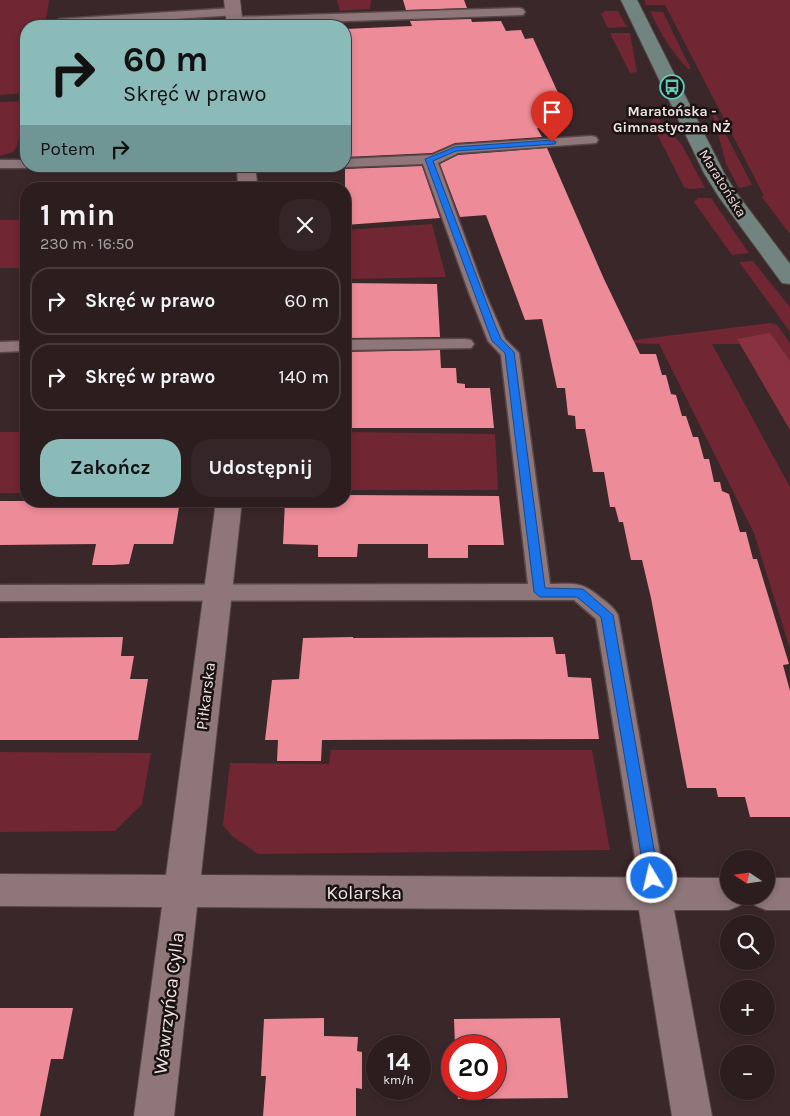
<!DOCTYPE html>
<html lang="pl">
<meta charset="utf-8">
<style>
:root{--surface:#2c1d1f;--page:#342628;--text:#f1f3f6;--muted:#a6a2a4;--line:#483b3d;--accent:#8bbbb9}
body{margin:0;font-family:Karla,sans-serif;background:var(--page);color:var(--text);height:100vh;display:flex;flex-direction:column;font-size:19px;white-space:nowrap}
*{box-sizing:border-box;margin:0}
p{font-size:16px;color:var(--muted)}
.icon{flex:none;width:28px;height:28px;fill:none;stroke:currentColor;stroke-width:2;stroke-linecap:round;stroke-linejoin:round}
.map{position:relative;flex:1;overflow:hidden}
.panel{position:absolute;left:20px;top:182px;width:331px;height:325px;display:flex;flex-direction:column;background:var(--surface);border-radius:20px;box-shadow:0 2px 8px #0003,0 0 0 1px var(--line)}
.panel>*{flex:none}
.top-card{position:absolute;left:20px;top:20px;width:331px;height:152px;border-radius:20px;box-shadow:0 2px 8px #0003,0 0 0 1px var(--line);background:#8bbbb9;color:#111;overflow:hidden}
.needle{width:32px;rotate:283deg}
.controls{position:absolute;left:720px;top:850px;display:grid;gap:10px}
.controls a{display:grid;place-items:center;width:55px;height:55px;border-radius:50%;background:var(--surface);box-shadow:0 2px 8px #0003,0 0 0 1px var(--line);font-size:25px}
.speed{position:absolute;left:366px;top:1035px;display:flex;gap:10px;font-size:25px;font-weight:700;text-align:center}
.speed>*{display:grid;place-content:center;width:65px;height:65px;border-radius:50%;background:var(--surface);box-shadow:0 2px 8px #0003,0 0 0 1px var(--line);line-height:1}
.speed small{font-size:12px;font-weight:400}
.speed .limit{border:8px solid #d22;background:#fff;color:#111}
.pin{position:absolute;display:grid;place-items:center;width:42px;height:42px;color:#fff;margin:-51px -21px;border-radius:50% 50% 50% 0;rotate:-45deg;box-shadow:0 0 5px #0007}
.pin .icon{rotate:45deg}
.me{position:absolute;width:55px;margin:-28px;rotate:351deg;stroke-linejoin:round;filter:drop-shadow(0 0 4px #0008)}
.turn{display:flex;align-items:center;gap:18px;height:105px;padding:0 20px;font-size:22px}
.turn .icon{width:65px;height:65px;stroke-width:2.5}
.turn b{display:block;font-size:35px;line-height:42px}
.then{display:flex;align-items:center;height:48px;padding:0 20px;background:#0003;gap:10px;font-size:19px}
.round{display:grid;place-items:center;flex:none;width:52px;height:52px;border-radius:20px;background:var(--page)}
.summary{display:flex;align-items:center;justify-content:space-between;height:85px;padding:0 20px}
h1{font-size:30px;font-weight:700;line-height:38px}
.cta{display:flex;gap:10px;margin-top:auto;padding:10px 20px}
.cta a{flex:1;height:58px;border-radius:20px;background:var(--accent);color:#111;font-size:20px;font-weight:700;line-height:58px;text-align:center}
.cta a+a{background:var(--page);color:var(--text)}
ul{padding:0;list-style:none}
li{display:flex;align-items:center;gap:15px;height:68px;margin:0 10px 8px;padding:0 10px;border:2px solid var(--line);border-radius:20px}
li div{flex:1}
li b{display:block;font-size:19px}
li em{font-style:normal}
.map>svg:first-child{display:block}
.green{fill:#712633}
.forest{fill:#883241}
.building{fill:#ed8c98}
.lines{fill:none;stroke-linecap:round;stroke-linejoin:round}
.lane-casing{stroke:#574748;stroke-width:3}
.street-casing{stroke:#574748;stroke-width:2}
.secondary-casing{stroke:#574748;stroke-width:2}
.lane{fill:#8f7779;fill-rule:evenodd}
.street{fill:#8f7779;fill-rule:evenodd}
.secondary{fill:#71847f;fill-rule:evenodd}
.route{fill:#1a73e8;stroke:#114b97}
.labels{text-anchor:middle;stroke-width:5;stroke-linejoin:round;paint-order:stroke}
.far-poi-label{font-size:14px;font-weight:bold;fill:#efe2e2;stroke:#1b1313}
.far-street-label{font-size:14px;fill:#efe2e2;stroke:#1b1313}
.street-label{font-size:16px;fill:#efe2e2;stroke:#1b1313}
.near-street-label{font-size:19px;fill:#efe2e2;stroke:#1b1313}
</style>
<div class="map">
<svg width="790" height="1116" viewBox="0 0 790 1116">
<rect width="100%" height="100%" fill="#3a2729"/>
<path class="green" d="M0 0H49L45 26H26V93L0 95Z
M337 0H371L370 9 340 11Z
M644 0H790V234L761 196H764L665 5H646Z
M605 11H618L627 27 608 28 601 14Z
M650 11 663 12 691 69H688C671 51 660 33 650 11Z
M610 33H630L637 72 630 73Z
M26 101 17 147 13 152 0 156V102Z
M712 112 715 113 752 185 739 188 726 164Z
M653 119H659L682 145 705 188 690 189 684 187 651 122Z
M698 198H711L749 253 732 255 694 202Z
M0 220H26V268H0Z
M432 224 446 277 345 279V230Z
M753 261 790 307V332L739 262Z
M770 323 777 325 790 343V422L744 344H712L790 487V649L754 533 659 344 626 343 634 340Z
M0 432H26V493H0Z
M349 432 495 434 498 490H345V447Z
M331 750H592L610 850 258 854 232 836 223 825 230 763 329 764Z
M0 752 151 753 142 804 115 831 0 832Z"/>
<path class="forest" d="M770 333 790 361V430L737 339Z"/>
<path class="building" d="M403 0H464L467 8 406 10Z
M471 19 472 22 501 21 506 31 521 30 525 39 533 38 570 119 564 120 566 126 537 128 542 137 455 143 432 153 345 157V29L412 26 410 21Z
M547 148 604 279 640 354H656L662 375H666L671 394 676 395 682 416H686L693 437H698L704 459H709L714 482H720L722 491 729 494 740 532H746L753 559H757L789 664 783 665 790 691V817H750L745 797H718L716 788H687L651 598 642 560H631L623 522H619L615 507H610L604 472H593L585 429H576L575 416 568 415 565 388H557L542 319 525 320 486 215 460 217 440 164 458 155Z
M422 166 440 218 345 225V169Z
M345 283 437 284 440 337 345 338Z
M440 350 441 368H456L457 383 465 384V388H490L494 428H345V352Z
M345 495 499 496 504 545H468V558H428V544H358L357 557H318V545L283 544 285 501H345Z
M0 501H180L173 544H134L129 564 112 565H92L96 544 0 545Z
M123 637 121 656H134L130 679H148L138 740H0V638Z
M353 637V638L553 637 556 654H565L568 677 591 678 599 739 322 740 321 761H277L278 740H265L272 680 299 679 303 638Z
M0 1008H73L63 1059H51L40 1116H0Z
M324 1018V1036L358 1037 357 1051 362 1052V1089L356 1088V1116H263L266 1076H261L264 1019Z
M560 1018 568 1098 458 1099 457 1089H495V1046H455L454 1019Z"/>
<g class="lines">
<g class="lane-casing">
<path id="lane" d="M233 8 239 12 237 15 65 26H55L53 23 59 19Z
M519 8 523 9 525 12 523 15 235 25 229 21 235 17Z
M591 136 596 137 598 140 596 143 458 153 438 163 485 293 505 339 519 353 550 584C576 584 581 581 601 598 608 603 614 608 618 615L667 894 664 903 654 907 644 903 641 894 596 619 574 600 0 601V585L528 584 501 355 488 341 469 293 423 164 345 167 341 166H345V159L432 155 455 145Z
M0 160H26V166H32L26 168H0Z
M240 166H291L284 170 246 172 241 171 239 168Z
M465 339 471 340 474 344 471 348 345 350V340Z
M26 341V351L0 352V342Z"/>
</g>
<g class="street-casing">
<path id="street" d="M224 0H240L243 26H227Z
M237 166H255L258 189H238Z
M216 501H242L201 875 729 878V896H745L741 905 729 910H674L712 1116H672L639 910 197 907 174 1116H134L162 907 0 906V874L166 875Z
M766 878H790V910H766L754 905 750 896H766Z"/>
</g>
<g class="secondary-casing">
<path id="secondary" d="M621 0H637L724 173 735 191 790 264V284L782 283 719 197 704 173Z"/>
</g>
<use href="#lane" class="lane"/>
<use href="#street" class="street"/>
<use href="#secondary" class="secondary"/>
</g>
<path class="route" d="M552 140 556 142 555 144 456 151 433 161 495 325 501 339 514 352 545 588 583 589 613 615 659 878 657 882 652 884 647 882 645 878 601 617 577 597H540L534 592 505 353 492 341 486 325 425 159 455 147Z"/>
<defs>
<g id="bus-ring" transform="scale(1.25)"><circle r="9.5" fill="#1b1313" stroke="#5dceb8" stroke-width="1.5"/><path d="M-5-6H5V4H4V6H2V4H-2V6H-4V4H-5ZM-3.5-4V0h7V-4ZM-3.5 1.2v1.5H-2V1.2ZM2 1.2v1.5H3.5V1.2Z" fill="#5dceb8"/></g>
</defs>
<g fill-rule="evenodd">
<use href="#bus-ring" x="672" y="87"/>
</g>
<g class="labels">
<g class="far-poi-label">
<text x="672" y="116">Maratońska -<tspan x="672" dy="16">Gimnastyczna NŻ</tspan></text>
</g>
<g class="far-street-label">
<text transform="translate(723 183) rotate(58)" y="5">Maratońska</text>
</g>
<g class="street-label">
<text transform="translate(205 696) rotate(-83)" y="6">Piłkarska</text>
</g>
<g class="near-street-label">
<text x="364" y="899">Kolarska</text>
<text transform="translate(168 1003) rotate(-83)" y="7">Wawrzyńca Cylla</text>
</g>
</g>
</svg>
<div class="controls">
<a><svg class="needle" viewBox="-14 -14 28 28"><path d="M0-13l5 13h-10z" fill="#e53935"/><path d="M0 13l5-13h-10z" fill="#a6a2a4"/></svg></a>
<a><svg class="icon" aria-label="search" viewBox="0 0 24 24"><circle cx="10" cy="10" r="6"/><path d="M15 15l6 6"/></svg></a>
<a>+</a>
<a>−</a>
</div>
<div class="speed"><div>14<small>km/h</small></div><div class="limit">20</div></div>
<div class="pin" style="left:552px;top:142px;background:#d93025"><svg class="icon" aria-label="arrive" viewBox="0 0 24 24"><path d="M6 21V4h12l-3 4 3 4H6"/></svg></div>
<svg class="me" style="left:652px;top:878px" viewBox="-20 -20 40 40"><circle r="17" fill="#1a73e8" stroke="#fff" stroke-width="3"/><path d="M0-11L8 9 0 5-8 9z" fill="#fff"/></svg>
<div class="top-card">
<div class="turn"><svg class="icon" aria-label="right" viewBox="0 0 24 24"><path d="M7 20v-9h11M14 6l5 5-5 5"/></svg><div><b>60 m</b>Skręć w prawo</div></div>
<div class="then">Potem<svg class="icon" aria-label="right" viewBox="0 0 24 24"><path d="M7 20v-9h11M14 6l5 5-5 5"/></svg></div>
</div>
<section class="panel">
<div class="summary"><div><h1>1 min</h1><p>230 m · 16:50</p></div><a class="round"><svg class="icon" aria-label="close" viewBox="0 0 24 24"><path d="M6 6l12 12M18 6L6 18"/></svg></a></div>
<ul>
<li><svg class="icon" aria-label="right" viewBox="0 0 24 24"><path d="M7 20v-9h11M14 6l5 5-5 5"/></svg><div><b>Skręć w prawo</b></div><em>60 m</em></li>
<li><svg class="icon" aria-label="right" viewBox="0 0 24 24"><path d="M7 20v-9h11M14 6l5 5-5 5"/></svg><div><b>Skręć w prawo</b></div><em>140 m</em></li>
</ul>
<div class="cta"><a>Zakończ</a><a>Udostępnij</a></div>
</section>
</div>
